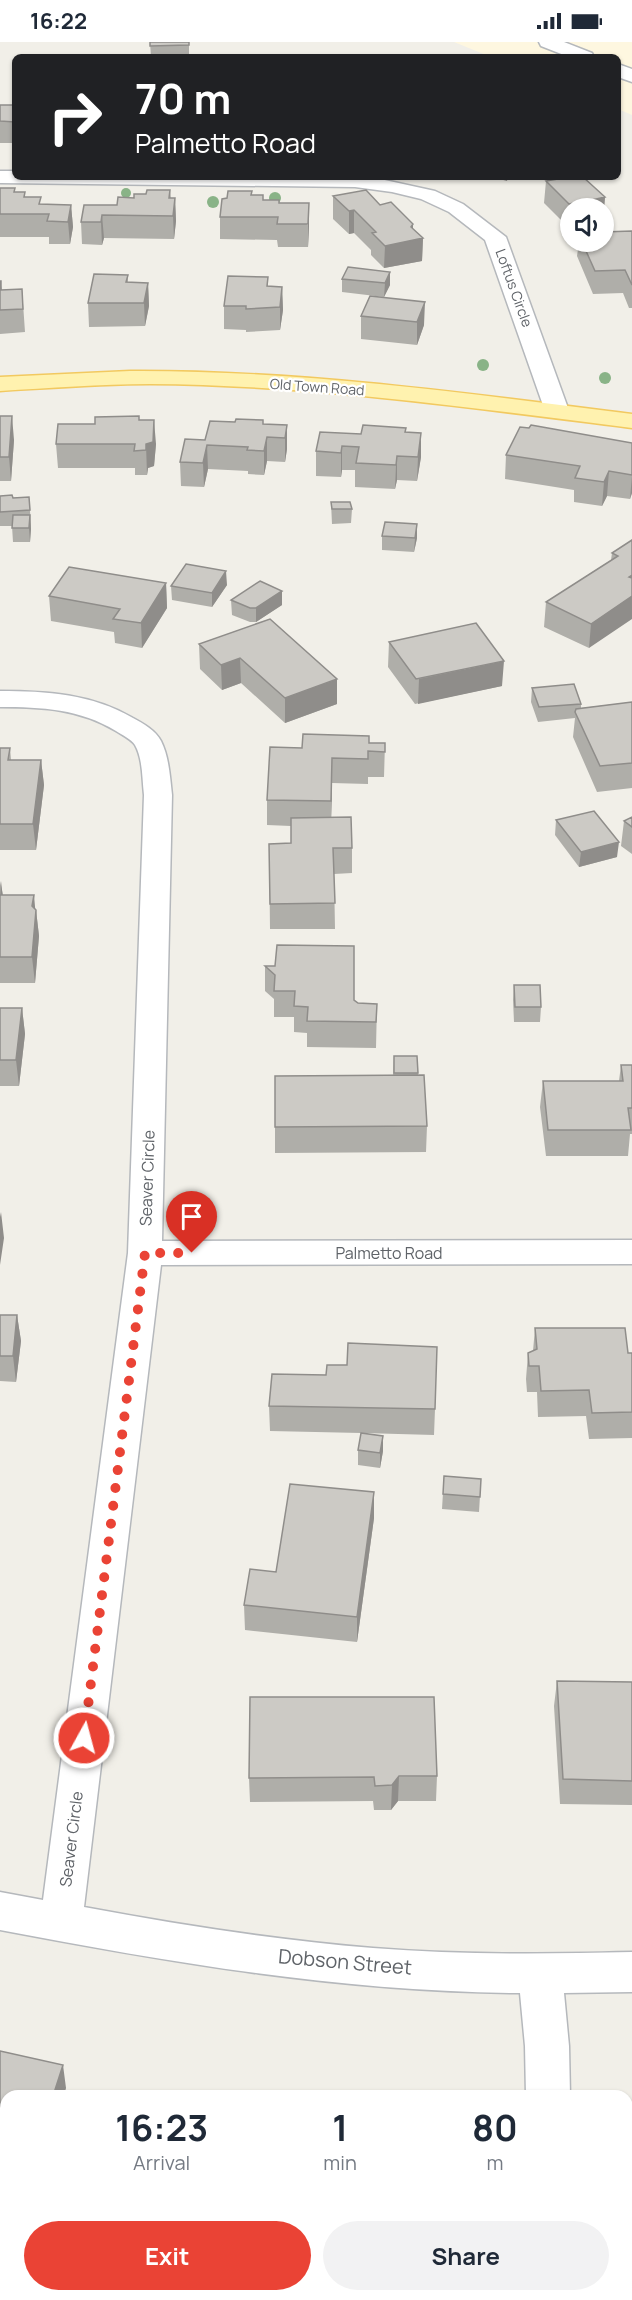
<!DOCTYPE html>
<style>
:root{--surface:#fff;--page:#f2f2f3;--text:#1f2937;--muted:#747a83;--accent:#ea4335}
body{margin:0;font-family:Manrope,sans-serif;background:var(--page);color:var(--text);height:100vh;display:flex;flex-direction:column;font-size:22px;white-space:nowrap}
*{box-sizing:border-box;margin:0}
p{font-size:20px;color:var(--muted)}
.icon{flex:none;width:33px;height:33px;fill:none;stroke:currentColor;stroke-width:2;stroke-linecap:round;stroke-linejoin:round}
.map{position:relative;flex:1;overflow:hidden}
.side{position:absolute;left:0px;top:2048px;width:633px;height:212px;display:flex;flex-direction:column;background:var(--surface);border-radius:18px 18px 0 0;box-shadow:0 2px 4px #0004}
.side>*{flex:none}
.banner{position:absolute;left:12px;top:12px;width:609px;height:126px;border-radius:9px;box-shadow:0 2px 4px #0004;background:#202124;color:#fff;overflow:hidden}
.buttons{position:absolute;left:560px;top:156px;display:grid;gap:12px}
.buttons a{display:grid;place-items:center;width:54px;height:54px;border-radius:50%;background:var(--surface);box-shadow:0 2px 4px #0004;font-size:30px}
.pin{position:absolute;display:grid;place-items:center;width:51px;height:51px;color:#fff;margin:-62px -26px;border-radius:50% 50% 50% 0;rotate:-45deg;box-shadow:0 0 6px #0007}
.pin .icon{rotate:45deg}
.me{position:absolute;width:66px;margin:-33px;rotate:7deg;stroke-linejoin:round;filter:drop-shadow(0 0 4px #0008)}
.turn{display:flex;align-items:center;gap:21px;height:126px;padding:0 24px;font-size:27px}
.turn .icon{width:78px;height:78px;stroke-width:2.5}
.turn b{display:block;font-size:42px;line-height:51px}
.eta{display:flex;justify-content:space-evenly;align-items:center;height:102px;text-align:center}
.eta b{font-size:36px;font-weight:700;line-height:42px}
.primary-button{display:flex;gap:12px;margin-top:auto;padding:12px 24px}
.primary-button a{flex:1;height:69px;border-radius:36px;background:var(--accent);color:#fff;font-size:24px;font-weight:700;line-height:69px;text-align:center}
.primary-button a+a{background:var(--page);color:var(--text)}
.status{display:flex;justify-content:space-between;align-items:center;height:42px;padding:0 30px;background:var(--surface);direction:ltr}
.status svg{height:16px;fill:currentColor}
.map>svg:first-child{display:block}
.commercial{fill:#fef7e0}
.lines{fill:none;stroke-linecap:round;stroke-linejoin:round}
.minor-casing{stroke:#b5b8bc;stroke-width:3}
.major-casing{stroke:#f2c960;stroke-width:3}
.minor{fill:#fff;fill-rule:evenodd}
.major{fill:#fff2af;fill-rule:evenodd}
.tree{fill:#89b387}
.wall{fill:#afaea9}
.shaded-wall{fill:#8f8d8a}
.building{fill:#cccac5;stroke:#8f8d8a;stroke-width:1.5}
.route{stroke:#ea4335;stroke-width:10;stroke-dasharray:0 18}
.labels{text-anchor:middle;stroke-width:4.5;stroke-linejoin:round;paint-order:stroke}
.far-street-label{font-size:14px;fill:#5f6368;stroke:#fff}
.street-label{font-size:16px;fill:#5f6368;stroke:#fff}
.near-street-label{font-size:20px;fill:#5f6368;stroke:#fff}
</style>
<div class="status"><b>16:22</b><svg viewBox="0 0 49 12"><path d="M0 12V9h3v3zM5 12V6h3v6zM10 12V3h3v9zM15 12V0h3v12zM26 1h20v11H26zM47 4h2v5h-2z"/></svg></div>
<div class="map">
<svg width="632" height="2258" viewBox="0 0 632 2258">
<rect width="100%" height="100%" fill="#f1efe8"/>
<path class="commercial" d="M454 0H632V73L618 67V15H491Z"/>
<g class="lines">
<g class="minor-casing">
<path id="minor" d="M539 0H564L592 11 594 15H569L541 4Z
M618 22 632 27V40L618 35Z
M0 129H15V135H371L435 149 463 162 506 195 569 369 565 374 557 376 549 374 545 369 485 198 449 170 421 157 392 150 355 145 0 141Z
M0 649C47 649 92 652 133 676 144 682 155 688 161 699 169 715 170 735 172 753L162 1199 632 1198V1222L161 1223 84 1865C180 1883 276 1898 373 1906 459 1913 546 1912 632 1910V1950L564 1951 569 2004 570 2054H526L525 2004 520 1951C343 1950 174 1921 0 1888V1850L43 1858 128 1211 144 753C142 737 143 717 135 703 131 697 122 693 116 689 80 667 42 665 0 665Z
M525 2253H573V2258H525Z"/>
</g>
<g class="major-casing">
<path id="major" d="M130 329C297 328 466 351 632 372V386C473 366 311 343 150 342 100 342 50 346 0 349V335Z"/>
</g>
<use href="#minor" class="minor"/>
<use href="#major" class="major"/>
</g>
<g class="tree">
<circle cx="126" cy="151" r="5"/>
<circle cx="275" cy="156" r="6"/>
<circle cx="213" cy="160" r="6"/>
<circle cx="483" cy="323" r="6"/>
<circle cx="605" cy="336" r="6"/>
</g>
<path class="wall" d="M150 0H189V15H151Z
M0 63H15V101H0Z
M495 135H512L506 139Z
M570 135H583L605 155 603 178V166H570V184H567L544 161 546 139Z
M0 146H15V150L41 162 71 163 73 185 70 202H49V195H0Z
M170 148 171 156H175L176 179 174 197 104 196 102 203 82 202 81 180 134 156 146 152Z
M252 149V153L263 158 279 161 309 184 308 205H278L277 198 220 197V175Z
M333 154 380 163 413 187 423 196 422 219 384 226 371 213V208L354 191 349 192 333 177Z
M632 189V266H629L623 251 593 252 577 214 579 200H603Z
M348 225 390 243 384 255 342 250V237Z
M128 233V240L148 241 149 264 145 284 89 285 88 261Z
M268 235V244L282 245 283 268 280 288 246 290V288L224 287V264Z
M0 239 2 248 22 247 25 290 0 292Z
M370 254 424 283 417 303 361 297V274Z
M0 374 14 398 11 439H0Z
M139 378 156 402 154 424 148 426 147 433H135V426H58L56 402 95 382Z
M263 382 287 383V407L285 420 267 419 264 433 248 432V429L208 427 204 445 181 444 180 420 205 398Z
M406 386V390L421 415 417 439 397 438 395 447 355 445V428H342L341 435 316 434V409L361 392Z
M632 401V451L630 457 607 454 602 464 574 460V448L505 437 506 413Z
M0 454 13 456 29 455 31 483 30 500H13L12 484H0Z
M331 460 352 467 351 481 332 482Z
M417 482V496L414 510 382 508V494Z
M632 498 589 606 544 585 546 560 611 518 612 511Z
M166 541 167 566 142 606 115 601 114 590 51 579 49 554Z
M227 543 212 565 172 558 171 544Z
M282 549V563L256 580H250L232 573 231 558Z
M270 577 337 662 285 681 241 641 222 648 200 627 199 602Z
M389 600 502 644 415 662 388 625Z
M532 646 581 662V666L632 660V746L597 750 573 695 575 676 538 680 531 660Z
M369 701H385L384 735H368V742L332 741 331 775 352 806V831L334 832 335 887H270L269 802 291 801V784L267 783V758L302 706Z
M0 706H10L11 718H41L44 743 36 808H0Z
M632 775V812L621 804 624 779Z
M556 778 617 815 579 825 555 793Z
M0 839 3 853 36 868 39 894 35 941H0Z
M265 924 354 958 358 961 377 962 376 1006 307 1005V991L294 990V975H274V957L265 949Z
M514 943 541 965 540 980H514L513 958Z
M0 966H22L25 992 19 1044H0Z
M394 1014H417L418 1033 427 1084 426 1110 275 1111V1085L393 1034Z
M621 1023H632V1092H630L628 1114H546L540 1065 543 1039H619Z
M0 1273H17L21 1299 16 1340 0 1339Z
M535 1286 628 1311H632V1396L589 1397 586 1374 538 1375 537 1350H527L526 1337 528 1311 533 1309Z
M269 1364 435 1367 434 1393 363 1391 383 1394V1409L380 1426 358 1423V1408L361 1391 270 1389Z
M444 1434 481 1437 479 1470 442 1467Z
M374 1450V1476L357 1600 245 1588 244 1563 276 1530Z
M557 1639 632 1640V1763L560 1762 554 1664Z
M437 1734 436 1759H398L391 1768H374L373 1759 250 1760 249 1736Z
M0 2009 66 2046 6 2054V2186L0 2185Z"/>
<path class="shaded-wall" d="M506 135H512L506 139Z
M605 155 603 178V166H586V162L592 158Z
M175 156 176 179 174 197 173 174Z
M584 159 583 166H570V184H567L569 162Z
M309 161V184L308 205V182Z
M71 163 73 185 70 202 68 180Z
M354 168V191L349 192V169Z
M102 173 104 196 102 203 101 180Z
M413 182V198L423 196 422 219 384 226 385 204 411 185Z
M390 230V243L384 255 385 241Z
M148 241 149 264 145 284 144 261Z
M282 245 283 268 280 288V265Z
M425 260 424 283 417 303V280Z
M12 374 14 398 11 439 9 415Z
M154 378 156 402 154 424 148 426 147 433 146 402Z
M287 383V407L285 420V396Z
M421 391V415L417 439 418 415Z
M267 395V419L264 433V409Z
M207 403 208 427 204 445 203 421Z
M342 404V428L341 435V411Z
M397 414V438L395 447 396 423Z
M609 429 607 454 602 464 604 440Z
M632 433V451L630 457Z
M30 473 31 487 30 500 29 486Z
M417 482V496L414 510 415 496Z
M226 529 227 543 212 565V551Z
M632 533V577L589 606 591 582 629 535Z
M166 541 167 566 142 606 141 581Z
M282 549V563L256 580V566Z
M240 616 241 641 222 648 221 623Z
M504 619 502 644 418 662 419 637Z
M337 637V662L285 681V656Z
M332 716V741L331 785V759Z
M41 718 44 743 36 808 33 782Z
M619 800 617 815 579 825 581 810Z
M1 839 4 865 0 858Z
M34 853 36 876V868L39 894 35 941 32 915V864Z
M22 966 25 992 19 1044 16 1018Z
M1 1170 4 1196 0 1223V1175Z
M17 1273 21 1299 16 1340 13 1314Z
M383 1394V1409L380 1426V1411Z
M374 1450V1476L357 1600V1575Z
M399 1734 398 1759 391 1768 392 1743Z
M63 2023 66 2046 64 2054H53Z"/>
<path class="building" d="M150 0H189V3L150 4Z
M0 63H15V80L0 79Z
M570 135H583L605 155 592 158 594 160 586 162 584 159 569 162 546 139Z
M0 146H15L14 150H25L24 155H41L39 162 71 163 68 180 47 179 49 172H0Z
M147 148H170L169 156H175L173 174 102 173 101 180H81L84 163H117L118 155 134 156V152H146Z
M366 148 380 163 391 160 413 182 411 185 423 196 385 204 372 191 376 190 354 168 349 169 333 154Z
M228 149H252L251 153H263V158H279V161H309L308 182H277L278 175H220L222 157 227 156Z
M632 189V243L625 228 595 229 582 200H603V190Z
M348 225 390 230 385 241 342 237Z
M94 232 128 233 126 240 148 241 144 261H88Z
M228 234 268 235 267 244 282 245 280 265 246 267V264H224Z
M0 239H1V248L22 247 23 267 0 268Z
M370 254 425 260 417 280 361 274Z
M0 374H12L9 415H0Z
M139 374V378H154L153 400 146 402V408L134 409 135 402H56L58 382H95V375Z
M236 377 263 378V382L287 383 285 396 267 395 264 409 247 408 248 405 207 403 203 421 180 420 185 397 205 398 210 379 235 380Z
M363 383 406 386 405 390 421 391 418 415 397 414 396 423 356 421 359 405 342 404 341 411 316 409 320 390 361 392Z
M531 383 632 401V433L609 429 604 440 575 436 580 424 506 413 520 385 529 386Z
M12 453 13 456 29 455 30 468 0 470V454Z
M331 460H350L352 467H332Z
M13 473H30L29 486H12Z
M385 480 417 482 415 496 382 494Z
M632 498V533L629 535 632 536V554L591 582 546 560 618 514 612 511Z
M186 522 226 529 212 551 171 544Z
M69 525 166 541 141 581 113 577 120 567 49 554Z
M260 539 282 549 256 566H250L231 558Z
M270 577 337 637 285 656 240 616 221 623 199 602Z
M476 581 504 619 416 637 389 600Z
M574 642 581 662 539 665 532 646Z
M632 660V721L600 724 575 670 576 667Z
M303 692 369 694V701H385V710L368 709V717L332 716 331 759 267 758 270 705 302 706Z
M0 706H10L8 718H41L33 782H0Z
M594 769 619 800 581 810 556 778Z
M351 775 352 806H333L335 861 270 862 269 802 291 801V776Z
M632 775V785L624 779Z
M0 853H34L32 864 36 868 32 915H0Z
M277 903 354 904V958L358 961 377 962 376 980 307 979 308 965 294 964 295 949H274L275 933 265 924H275Z
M514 943H540L541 965H515Z
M0 966H22L16 1018H0Z
M394 1014H417L418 1031H394Z
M621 1023H632V1066H628L631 1088H548L543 1039H623Z
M424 1033 427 1084 275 1085V1034Z
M0 1273H17L13 1314H0Z
M535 1286H625L628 1311H632V1370L592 1371 589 1348 541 1349 539 1324H529L528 1311 537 1307Z
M348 1301 437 1305 435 1367 269 1364 272 1332 326 1333 327 1323H347Z
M361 1391 383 1394 380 1411 358 1408Z
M444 1434 481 1437 480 1455 443 1452Z
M290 1442 374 1450 357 1575 244 1563 250 1527 276 1530Z
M557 1639 632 1640V1739L563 1737Z
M250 1655H434L437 1734H399L392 1743 375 1744 374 1735 249 1736Z
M0 2009 63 2023 53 2054H6V2165L0 2164Z"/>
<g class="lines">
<path class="route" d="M84 1696 145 1211H192"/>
</g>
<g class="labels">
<g class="far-street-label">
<text transform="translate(514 246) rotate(70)" y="5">Loftus Circle</text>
<text transform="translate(317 345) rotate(4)" y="5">Old Town Road</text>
</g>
<g class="street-label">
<text transform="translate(147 1136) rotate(-88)" y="6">Seaver Circle</text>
<text x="389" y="1217">Palmetto Road</text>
<text transform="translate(71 1797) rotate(-83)" y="6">Seaver Circle</text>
</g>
<g class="near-street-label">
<text transform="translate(345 1920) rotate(5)" y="7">Dobson Street</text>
</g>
</g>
</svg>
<div class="buttons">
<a><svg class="icon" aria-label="sound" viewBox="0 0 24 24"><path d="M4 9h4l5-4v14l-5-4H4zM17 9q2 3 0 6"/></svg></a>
</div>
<div class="pin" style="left:192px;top:1211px;background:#d93025"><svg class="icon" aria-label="arrive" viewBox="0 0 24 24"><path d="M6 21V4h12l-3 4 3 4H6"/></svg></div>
<svg class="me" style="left:84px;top:1696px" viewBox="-20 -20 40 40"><circle r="17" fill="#ea4335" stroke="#fff" stroke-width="3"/><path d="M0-11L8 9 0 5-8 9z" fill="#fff"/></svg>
<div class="banner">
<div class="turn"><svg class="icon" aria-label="right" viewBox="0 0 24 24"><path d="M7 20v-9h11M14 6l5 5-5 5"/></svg><div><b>70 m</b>Palmetto Road</div></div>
</div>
<section class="side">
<div class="eta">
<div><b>16:23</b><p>Arrival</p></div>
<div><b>1</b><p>min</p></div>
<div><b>80</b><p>m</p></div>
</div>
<div class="primary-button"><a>Exit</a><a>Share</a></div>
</section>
</div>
